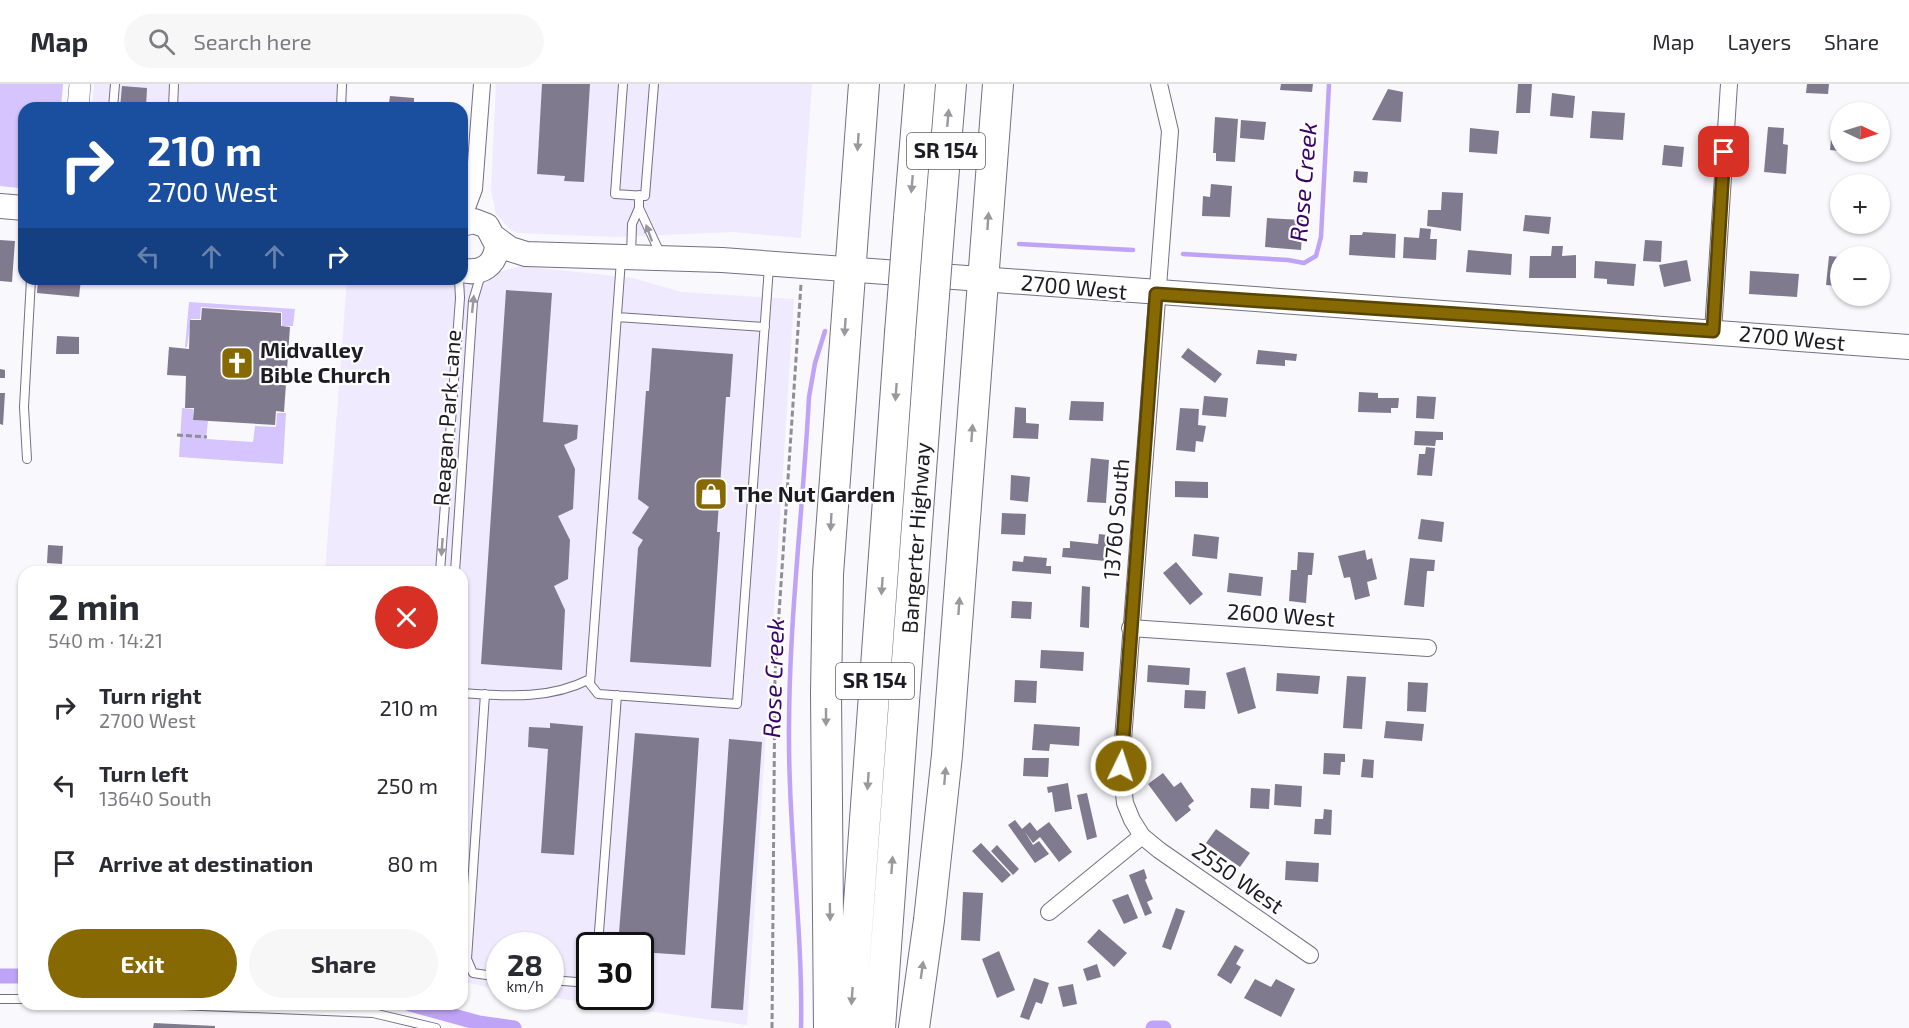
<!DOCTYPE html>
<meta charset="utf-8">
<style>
:root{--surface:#fff;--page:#f7f7f7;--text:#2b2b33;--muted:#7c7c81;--line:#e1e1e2;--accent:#876904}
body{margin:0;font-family:"Exo 2",sans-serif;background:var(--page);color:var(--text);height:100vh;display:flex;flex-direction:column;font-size:22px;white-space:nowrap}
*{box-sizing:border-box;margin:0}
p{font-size:20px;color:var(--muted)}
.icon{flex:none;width:33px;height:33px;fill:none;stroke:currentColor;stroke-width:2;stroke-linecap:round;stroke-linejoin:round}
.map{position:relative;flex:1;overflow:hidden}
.side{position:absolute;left:18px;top:482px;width:450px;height:444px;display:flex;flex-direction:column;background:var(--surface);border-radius:18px;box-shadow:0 2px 4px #0004}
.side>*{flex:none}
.banner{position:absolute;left:18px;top:18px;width:450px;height:183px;border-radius:18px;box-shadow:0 2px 4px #0004;background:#1a4fa0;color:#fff;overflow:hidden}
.needle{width:39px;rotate:94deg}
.controls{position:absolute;left:1830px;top:18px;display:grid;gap:12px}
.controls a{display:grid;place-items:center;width:60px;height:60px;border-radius:50%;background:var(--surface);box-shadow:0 2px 4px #0004;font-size:30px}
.speed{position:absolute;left:486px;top:848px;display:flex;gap:12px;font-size:30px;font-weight:700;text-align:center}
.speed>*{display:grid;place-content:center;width:78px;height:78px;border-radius:50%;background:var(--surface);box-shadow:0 2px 4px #0004;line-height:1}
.speed small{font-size:15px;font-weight:400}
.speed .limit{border:3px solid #111;border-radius:9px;background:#fff;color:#111}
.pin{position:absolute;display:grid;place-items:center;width:51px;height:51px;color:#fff;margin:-26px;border-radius:12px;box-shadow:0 3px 9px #0006}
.me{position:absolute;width:66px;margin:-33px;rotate:4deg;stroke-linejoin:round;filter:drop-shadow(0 0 4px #0008)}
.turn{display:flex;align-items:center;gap:21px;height:126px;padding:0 30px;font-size:27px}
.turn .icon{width:78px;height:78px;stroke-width:2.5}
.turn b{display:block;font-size:42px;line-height:51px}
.lanes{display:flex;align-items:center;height:57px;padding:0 30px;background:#0003;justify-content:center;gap:30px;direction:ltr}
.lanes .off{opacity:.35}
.round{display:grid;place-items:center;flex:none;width:63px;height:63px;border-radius:32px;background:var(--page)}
.overview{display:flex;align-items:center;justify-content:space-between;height:102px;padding:0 30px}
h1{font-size:36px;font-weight:700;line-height:45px}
.action{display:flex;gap:12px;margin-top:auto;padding:12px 30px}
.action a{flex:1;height:69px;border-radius:36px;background:var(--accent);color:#fff;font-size:24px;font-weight:700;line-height:69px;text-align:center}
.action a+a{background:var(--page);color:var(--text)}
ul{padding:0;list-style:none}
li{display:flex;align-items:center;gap:18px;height:78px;padding:0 30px}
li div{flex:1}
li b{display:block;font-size:22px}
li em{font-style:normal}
header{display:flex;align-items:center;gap:36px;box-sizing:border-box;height:84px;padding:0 30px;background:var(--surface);border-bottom:2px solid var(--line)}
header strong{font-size:28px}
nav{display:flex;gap:33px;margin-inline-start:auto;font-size:21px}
.search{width:420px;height:54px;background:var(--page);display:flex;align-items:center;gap:15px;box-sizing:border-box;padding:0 21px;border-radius:33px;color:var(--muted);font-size:22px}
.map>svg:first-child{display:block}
.built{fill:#efeafd;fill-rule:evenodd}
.green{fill:#d5c4fe}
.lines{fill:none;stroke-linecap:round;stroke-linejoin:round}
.stream{stroke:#bfa3f7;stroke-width:4.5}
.canal{stroke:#bfa3f7;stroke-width:15}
.building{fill:#807a8f}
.service-casing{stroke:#756f84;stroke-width:10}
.minor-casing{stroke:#756f84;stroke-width:18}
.tertiary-casing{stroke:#756f84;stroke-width:22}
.secondary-casing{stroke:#756f84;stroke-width:26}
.motorway-casing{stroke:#756f84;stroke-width:32}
.path{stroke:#8f8e94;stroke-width:3;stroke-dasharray:6 3;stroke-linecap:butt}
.service{stroke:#fff;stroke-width:8}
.minor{stroke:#fff;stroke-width:16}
.tertiary{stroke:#fff;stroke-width:21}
.secondary{stroke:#fff;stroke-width:24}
.motorway{stroke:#fff;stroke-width:30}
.motorway-bridge-casing{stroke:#756f84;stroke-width:32;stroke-linecap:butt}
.motorway-bridge{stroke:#fff;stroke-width:30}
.oneway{fill:#99989c}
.route-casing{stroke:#584403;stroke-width:15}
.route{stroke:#876904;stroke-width:10}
.labels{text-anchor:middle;stroke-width:4.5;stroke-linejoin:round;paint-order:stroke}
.shield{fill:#fff;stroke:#615f65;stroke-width:1.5}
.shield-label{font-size:21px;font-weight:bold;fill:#1d1b23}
.street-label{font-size:22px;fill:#1d1b23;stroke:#fff}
.poi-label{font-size:22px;font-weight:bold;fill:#1d1b23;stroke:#fff;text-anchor:start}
.water-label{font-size:24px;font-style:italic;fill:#380469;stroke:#fff}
</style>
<header>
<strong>Map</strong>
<div class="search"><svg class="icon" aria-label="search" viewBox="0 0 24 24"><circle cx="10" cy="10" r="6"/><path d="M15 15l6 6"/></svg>Search here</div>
<nav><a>Map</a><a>Layers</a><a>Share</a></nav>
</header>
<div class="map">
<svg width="1909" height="944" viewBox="0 0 1909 944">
<rect width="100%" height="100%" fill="#f9f8fd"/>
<path class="built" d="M94 0H348L347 24H92Z
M496 0H812L801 154 731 148 616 153 519 149 511 146 496 130 491 106Z
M522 182 633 194 681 208 794 215 747 941 541 912H550V861H500L499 906 462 897V488H325L347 195 485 196 494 189ZM590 861H640V912H590Z"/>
<path class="green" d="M0 0H63L61 24H24V86L21 88 19 104 0 102Z
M189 218 295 225 293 242H282V228L201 223 200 235H191L187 263H185Z
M182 324 193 325V336L208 337 206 355 253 358 255 342 276 343 277 329H286L283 380 179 373Z"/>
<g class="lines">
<path class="stream" d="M1019 160 1133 166
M1183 170 1288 176 1304 179 1316 172 1321 153 1329 0
M801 944C803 848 789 754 789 658 788 543 803 428 809 313L815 279 825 247"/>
<path class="canal" d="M0 892H24
M410 920 479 939 514 944
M1153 944H1164"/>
</g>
<path class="building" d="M542 0H590L584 98 564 97 565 92 537 90Z
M1281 0H1313L1312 8 1280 6Z
M1518 0H1532L1530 29H1516Z
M1807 0H1829L1828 10 1806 9Z
M122 2 147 4 146 24H120Z
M1388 5 1403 8 1401 38 1372 36Z
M1552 9 1575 12 1573 34 1550 32Z
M390 12 414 14V21L430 24H382V19H389Z
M1592 27 1625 29 1623 56 1590 54Z
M1215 33 1238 35 1235 78 1216 77V69H1213Z
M1833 35 1840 36V67L1830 66Z
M1241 36 1266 38 1264 56 1240 54Z
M1768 43 1784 44 1783 60 1788 61 1786 90 1764 88Z
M1470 44 1499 47 1497 70 1469 68Z
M1664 61 1684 63 1682 83 1662 81Z
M1354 87 1368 88 1367 99 1353 98Z
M1211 100 1232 102 1230 133 1202 132 1203 112 1210 113Z
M1442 108 1463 109 1461 147 1427 142 1428 126H1441Z
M1525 131 1551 133 1549 150 1523 147Z
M1267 134 1303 136 1301 166 1265 163Z
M1420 144 1431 145 1430 155H1437L1436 176 1403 174 1404 153 1419 154Z
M1363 148 1396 150 1395 174 1349 171 1350 151H1362Z
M0 156 15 157 12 198 0 197Z
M1645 156 1662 157 1661 178 1643 177Z
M1552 162H1563L1562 172 1576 171V194H1529L1530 172H1551Z
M1468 166 1512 170 1511 191 1466 188Z
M1829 172 1840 173V202L1826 201Z
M1687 176 1691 197 1664 203 1659 181Z
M1595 177 1636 180 1634 202 1607 200V195L1594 194Z
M1750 187 1799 190 1797 213 1749 210Z
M38 195H81L79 213 37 209Z
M506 206 552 209 543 338 578 341 577 355 564 361 575 385 573 425 558 432 570 456 568 495 554 502 565 526 562 586 481 580Z
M202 224 281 229V242L290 243 284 328 276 327 275 341 193 336 194 324H185L186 292 167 291 169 263 189 265 190 236H201Z
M57 252 79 253V270H56Z
M652 264 733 270 730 313H726L717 448H720L711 583 630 578 638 464 643 456 632 449 649 423 638 415 646 307H649Z
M1188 264 1222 290 1215 299 1181 273Z
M1258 266 1297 270 1296 277 1285 276V282L1256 280Z
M0 285 5 286V294H0Z
M1359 308 1378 309V314H1399L1398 324H1391V329L1358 328Z
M0 309H5L3 341 0 340Z
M1204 312 1228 314 1226 333 1202 331Z
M1417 312 1436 313 1434 335 1416 334Z
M1071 317 1104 318 1103 337 1069 336Z
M1015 323 1026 324V339L1039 340 1038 355 1013 354Z
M1180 324 1199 325 1198 341 1206 342 1203 358 1196 357 1195 368 1176 366Z
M1415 347 1443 348V356H1436L1435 362 1414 361Z
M1426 363 1435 364 1432 392 1417 391 1419 370H1425Z
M1091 374 1109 376 1106 419 1087 418Z
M1011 391 1030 393 1028 418 1010 416Z
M1175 397 1208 398V414L1175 413Z
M1002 429 1026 430 1025 451 1001 450Z
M1421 435 1444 438 1442 458 1418 455Z
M1099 450 1107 451 1105 477 1062 473 1063 464H1070V457L1098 460Z
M1194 450 1219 453 1217 475 1192 472Z
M48 461 63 462 62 480 47 479Z
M1365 466 1367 476 1372 474 1377 495 1367 498 1370 512 1355 516 1350 493 1344 494 1338 472Z
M1298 468 1314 469 1312 491H1308L1306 519 1289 517 1291 486H1297Z
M1024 472 1047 474 1046 482H1051V490L1012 487 1013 477 1023 478Z
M1410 474 1435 476 1434 487H1427L1424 523 1404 521Z
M1176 478 1203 510 1190 521 1163 489Z
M1229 489 1263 493 1261 512 1227 508Z
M1082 502 1090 503 1089 544 1080 543Z
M1012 517 1032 518 1031 535 1011 534Z
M1041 566 1084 568 1083 587 1040 584Z
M1148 581 1190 584 1189 601 1147 598Z
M1245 583 1256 624 1238 630 1226 589Z
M1277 589 1320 592 1318 610 1276 607Z
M1347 592 1366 593 1362 645 1343 644Z
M1015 596 1037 597 1036 619 1014 618Z
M1408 598 1428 599 1426 628 1407 627Z
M1185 606 1206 607 1205 625 1184 624Z
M1386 637 1424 640 1422 657 1384 654Z
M550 639 583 642 574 771 541 769 548 665 528 663 529 643 550 644Z
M1034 640 1080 643 1079 662 1050 660 1049 667 1032 666Z
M635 649 699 654 685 871 640 868V861H618Z
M729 655 762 658 743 926 711 924Z
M1324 669 1345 670V678H1341L1340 691 1323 690Z
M1024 674H1049L1048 693 1023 692Z
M1363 675 1374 676 1373 694 1361 693Z
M462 688H468L464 756H462Z
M1163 689 1174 703 1181 698 1194 717 1188 722 1191 726 1176 738 1148 700Z
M1068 699 1072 725 1055 728 1052 708 1048 709 1047 703Z
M1275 700 1302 702 1301 723 1274 721Z
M1251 704 1270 705 1269 725 1250 724Z
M1087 709 1097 753 1087 756 1077 711Z
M1324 725 1332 726 1331 751 1314 750 1315 735H1323Z
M1015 736 1022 745 1030 738 1037 747 1049 738 1072 768 1059 778 1040 753 1033 759 1025 748 1033 761 1039 757 1049 770 1035 779 1008 741Z
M1216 745 1250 769 1240 783 1206 759Z
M981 759 1011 791 1002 799 972 767Z
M997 761 1019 785 1013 791 991 767Z
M1286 777 1319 779 1318 798 1285 796Z
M1144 785 1147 794 1145 796 1153 815 1147 818 1152 829 1145 832 1129 791Z
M963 808 983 809 980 857 961 856Z
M1128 810 1138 834 1124 840 1112 816Z
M1176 824 1185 827 1171 866 1162 863Z
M1099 845 1127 869 1114 883 1087 858Z
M1235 861 1244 866 1236 880 1241 883 1231 900 1217 891Z
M999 867 1015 906 997 914 982 875Z
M1097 880 1101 893 1087 897 1083 885Z
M1034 894 1049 899 1042 920 1036 918 1029 936 1020 933Z
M1255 895 1271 903 1276 895 1295 905 1281 933 1244 914Z
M1073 900 1077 920 1063 923 1058 903Z
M154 939 215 942V944H153Z"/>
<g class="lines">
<g class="service-casing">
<path id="service" d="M623 0 615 110 645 112 654 0
M113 24 115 0
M173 24 174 0
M341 24 342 0
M639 124 660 169
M631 172 632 140 639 124V111
M621 176 590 600 598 610 737 620 769 183
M617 233 765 243
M27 375 24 323 31 195
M440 488 460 214 459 195
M455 488 473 217 481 190
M462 609C507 612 549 616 590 595
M485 610 467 875 473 889 500 893
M598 861 617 611
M550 896 590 899
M0 915H24
M155 920 373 929 436 944"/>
</g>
<g class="minor-casing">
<path id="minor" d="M1159 0 1170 47 1121 682 1125 719 1132 736 1142 752 1159 766 1310 871
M462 137 474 105 482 0
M1713 247 1729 0
M1130 544 1428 564
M1049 828 1142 752"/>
</g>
<g class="tertiary-casing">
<path id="tertiary" d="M78 24 80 0"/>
</g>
<g class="secondary-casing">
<path id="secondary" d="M0 122 24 124
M462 140 474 137 487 142 497 161C496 181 481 191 462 186
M495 154 510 165 526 170 722 176 1909 263"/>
</g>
<g class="motorway-casing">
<path id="motorway" d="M909 134 920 0
M940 134 951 0
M829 944 826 609 828 490 864 0
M850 944 900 249
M880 944 931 250
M914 944 929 836 947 671 998 0"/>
</g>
<path class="path" d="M177 351 207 353
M772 944 775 590 801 200"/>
<use href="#service" class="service"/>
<use href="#minor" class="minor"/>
<use href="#tertiary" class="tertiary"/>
<use href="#secondary" class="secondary"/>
<use href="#motorway" class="motorway"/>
<g class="motorway-bridge-casing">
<path id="motorway-bridge" d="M900 249 909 134
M931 250 940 134"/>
</g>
<use href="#motorway-bridge" class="motorway-bridge"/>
</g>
<defs><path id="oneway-solid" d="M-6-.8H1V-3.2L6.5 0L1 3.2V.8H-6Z" transform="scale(1.5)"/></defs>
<g class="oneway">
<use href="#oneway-solid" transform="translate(948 34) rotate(-85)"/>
<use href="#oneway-solid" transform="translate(858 58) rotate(94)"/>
<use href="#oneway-solid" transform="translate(912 100) rotate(95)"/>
<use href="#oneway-solid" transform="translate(988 137) rotate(-86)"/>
<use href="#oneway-solid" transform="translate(649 149) rotate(-110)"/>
<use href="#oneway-solid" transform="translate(473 220) rotate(-84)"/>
<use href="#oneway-solid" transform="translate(845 243) rotate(94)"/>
<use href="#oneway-solid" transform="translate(896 308) rotate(94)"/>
<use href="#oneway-solid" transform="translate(972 349) rotate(-86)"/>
<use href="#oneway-solid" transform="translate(831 438) rotate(93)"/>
<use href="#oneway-solid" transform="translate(442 463) rotate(94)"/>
<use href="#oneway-solid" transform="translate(882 502) rotate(94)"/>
<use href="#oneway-solid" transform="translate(959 522) rotate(-86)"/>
<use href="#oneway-solid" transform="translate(826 633) rotate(90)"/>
<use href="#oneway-solid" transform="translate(945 692) rotate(-85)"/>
<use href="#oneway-solid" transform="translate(868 697) rotate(94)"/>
<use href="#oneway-solid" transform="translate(892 781) rotate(-86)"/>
<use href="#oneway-solid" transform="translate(830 828) rotate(89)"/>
<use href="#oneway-solid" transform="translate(922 886) rotate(-82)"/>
<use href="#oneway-solid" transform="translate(852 912) rotate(94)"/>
</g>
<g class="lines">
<g class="route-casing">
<path id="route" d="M1121 682 1156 210 1713 247 1724 68"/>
</g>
<use href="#route" class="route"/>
</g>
<defs>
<g id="church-square" transform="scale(1.725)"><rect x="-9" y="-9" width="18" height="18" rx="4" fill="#876904" stroke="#fff"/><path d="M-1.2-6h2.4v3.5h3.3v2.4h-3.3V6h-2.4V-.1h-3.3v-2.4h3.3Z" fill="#fff"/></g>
<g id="shop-square" transform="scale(1.725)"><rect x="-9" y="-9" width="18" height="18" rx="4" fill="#876904" stroke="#fff"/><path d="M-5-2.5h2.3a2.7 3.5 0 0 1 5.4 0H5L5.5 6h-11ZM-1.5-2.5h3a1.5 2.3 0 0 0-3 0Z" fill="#fff"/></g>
</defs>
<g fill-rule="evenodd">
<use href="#church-square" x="237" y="279"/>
<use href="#shop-square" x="711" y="410"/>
</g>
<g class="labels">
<g class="shield">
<rect x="907" y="49" width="78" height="36" rx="4.5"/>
<rect x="836" y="579" width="78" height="36" rx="4.5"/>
</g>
<g class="shield-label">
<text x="946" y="74">SR 154</text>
<text x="875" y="604">SR 154</text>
</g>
<g class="street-label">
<text transform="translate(1074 203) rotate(5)" y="8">2700 West</text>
<text transform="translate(1792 254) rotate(5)" y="8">2700 West</text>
<text transform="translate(447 334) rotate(-86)" y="8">Reagan Park Lane</text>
<text transform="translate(1116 435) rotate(-85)" y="8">13760 South</text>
<text transform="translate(916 454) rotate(-86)" y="8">Bangerter Highway</text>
<text transform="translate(1281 531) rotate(4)" y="8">2600 West</text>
<text transform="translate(1238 794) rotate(35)" y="8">2550 West</text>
</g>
<g class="poi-label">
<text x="260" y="274">Midvalley<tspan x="260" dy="25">Bible Church</tspan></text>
<text x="734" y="418">The Nut Garden</text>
</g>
<g class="water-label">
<text transform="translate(1304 98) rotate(-85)" y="8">Rose Creek</text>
<text transform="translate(774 594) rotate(-88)" y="8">Rose Creek</text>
</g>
</g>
</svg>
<div class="controls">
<a><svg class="needle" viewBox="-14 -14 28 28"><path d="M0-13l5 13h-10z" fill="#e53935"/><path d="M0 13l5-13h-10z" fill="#7c7c81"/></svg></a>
<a>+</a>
<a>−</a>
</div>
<div class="speed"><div>28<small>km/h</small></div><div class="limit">30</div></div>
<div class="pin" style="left:1724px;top:68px;background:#d93025"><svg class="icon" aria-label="arrive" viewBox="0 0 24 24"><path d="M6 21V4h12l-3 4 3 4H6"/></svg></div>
<svg class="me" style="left:1121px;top:682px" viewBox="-20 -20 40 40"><circle r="17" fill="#876904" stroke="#fff" stroke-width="3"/><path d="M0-11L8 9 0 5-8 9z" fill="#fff"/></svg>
<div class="banner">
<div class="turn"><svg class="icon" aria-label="right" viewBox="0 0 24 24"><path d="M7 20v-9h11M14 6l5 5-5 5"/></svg><div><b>210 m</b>2700 West</div></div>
<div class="lanes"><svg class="icon off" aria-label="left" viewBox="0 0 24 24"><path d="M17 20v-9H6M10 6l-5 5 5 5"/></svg><svg class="icon off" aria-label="ahead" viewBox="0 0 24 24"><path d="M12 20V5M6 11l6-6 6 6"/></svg><svg class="icon off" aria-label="ahead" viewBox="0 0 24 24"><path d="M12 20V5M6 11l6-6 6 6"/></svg><svg class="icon" aria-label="right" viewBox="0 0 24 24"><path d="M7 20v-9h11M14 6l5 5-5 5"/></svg></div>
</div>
<section class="side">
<div class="overview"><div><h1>2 min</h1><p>540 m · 14:21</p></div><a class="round" style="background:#d93025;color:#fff"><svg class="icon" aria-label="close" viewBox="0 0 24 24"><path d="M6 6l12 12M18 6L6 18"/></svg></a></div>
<ul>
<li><svg class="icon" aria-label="right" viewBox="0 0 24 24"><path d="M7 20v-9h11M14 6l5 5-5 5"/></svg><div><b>Turn right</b><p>2700 West</p></div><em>210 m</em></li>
<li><svg class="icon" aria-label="left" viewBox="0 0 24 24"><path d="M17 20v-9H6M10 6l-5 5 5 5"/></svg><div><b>Turn left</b><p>13640 South</p></div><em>250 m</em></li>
<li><svg class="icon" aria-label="arrive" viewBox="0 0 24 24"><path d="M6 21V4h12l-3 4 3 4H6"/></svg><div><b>Arrive at destination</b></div><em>80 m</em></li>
</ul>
<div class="action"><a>Exit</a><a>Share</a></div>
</section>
</div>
